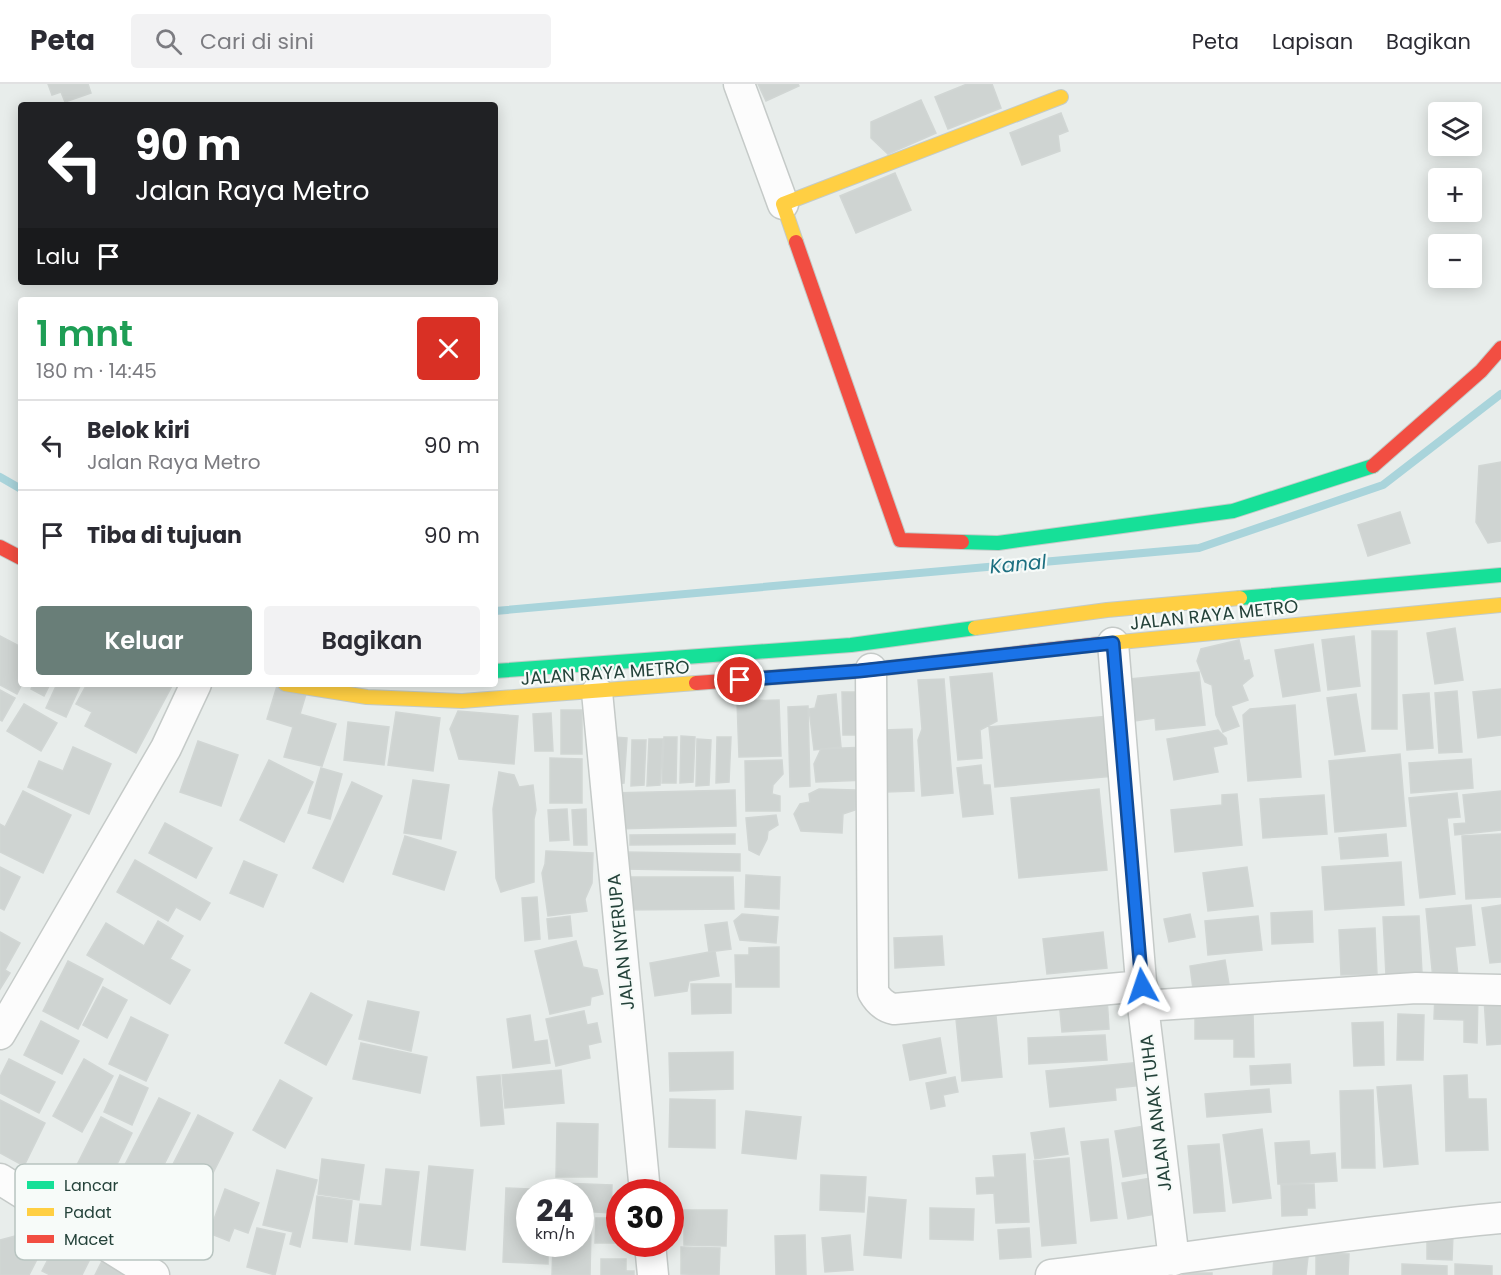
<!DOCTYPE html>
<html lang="id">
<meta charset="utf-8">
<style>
:root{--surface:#fff;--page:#f2f2f3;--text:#2b2b33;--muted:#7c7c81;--line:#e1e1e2;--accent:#697e78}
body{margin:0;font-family:Poppins,sans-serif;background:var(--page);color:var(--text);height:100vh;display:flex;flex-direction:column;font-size:22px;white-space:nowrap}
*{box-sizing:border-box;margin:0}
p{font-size:20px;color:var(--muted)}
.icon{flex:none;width:33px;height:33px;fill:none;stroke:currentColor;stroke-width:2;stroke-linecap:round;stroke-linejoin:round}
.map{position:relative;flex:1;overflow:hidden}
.sheet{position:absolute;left:18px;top:213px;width:480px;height:390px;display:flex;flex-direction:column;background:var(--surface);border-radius:6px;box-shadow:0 3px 15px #0003}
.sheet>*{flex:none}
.hud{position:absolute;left:18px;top:18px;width:480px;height:183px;border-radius:6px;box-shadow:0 3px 15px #0003;background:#202124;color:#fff;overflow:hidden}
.controls{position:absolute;left:1428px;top:18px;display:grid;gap:12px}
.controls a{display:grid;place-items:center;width:54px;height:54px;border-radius:6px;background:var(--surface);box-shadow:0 3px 15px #0003;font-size:30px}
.speed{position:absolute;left:516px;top:1095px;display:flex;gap:12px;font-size:30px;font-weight:700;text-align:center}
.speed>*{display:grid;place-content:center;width:78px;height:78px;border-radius:50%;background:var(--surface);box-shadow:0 3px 15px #0003;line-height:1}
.speed small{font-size:15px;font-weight:400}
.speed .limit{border:9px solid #d22;background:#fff;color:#111}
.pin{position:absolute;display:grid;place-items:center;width:51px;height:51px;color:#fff;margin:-26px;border:3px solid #fff;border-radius:50%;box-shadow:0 2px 6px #0007}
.me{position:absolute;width:66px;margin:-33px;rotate:355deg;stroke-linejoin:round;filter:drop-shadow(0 0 4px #0008)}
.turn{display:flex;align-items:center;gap:21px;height:126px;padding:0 18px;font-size:27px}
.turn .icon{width:78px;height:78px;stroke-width:2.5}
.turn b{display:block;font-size:42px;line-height:51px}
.then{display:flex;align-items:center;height:57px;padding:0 18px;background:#0003;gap:12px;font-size:22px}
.round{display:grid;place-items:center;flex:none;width:63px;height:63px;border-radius:6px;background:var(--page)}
.head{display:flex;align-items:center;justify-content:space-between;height:102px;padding:0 18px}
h1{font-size:36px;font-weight:600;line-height:45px;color:#1e9e55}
.cta{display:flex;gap:12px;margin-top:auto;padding:12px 18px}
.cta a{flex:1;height:69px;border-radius:6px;background:var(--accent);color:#fff;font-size:24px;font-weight:600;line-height:69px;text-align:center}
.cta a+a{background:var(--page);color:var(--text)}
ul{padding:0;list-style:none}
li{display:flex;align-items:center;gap:18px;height:90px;padding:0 18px;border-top:2px solid var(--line)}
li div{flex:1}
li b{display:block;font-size:22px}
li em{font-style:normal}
header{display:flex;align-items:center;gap:36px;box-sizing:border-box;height:84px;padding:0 30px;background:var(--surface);border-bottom:2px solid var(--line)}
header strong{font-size:28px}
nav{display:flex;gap:33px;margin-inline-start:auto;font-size:21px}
.search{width:420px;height:54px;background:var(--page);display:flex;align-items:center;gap:15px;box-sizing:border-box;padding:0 21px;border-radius:6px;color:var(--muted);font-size:22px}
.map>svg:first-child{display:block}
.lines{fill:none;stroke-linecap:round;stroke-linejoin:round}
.stream{stroke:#a9d4db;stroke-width:8}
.building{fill:#cfd4d2;stroke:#d1d6d4;stroke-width:1.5}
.street-casing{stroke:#c5cac8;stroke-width:33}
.fast-casing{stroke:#c3cbc8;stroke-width:16}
.slow-casing{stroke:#c3cbc8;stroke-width:16}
.jam-casing{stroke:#c3cbc8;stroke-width:16}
.street{stroke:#fcfcfc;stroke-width:30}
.fast{stroke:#16e098;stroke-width:14}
.slow{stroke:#ffcf43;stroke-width:14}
.jam{stroke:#f24e42;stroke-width:14}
.route-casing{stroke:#114b97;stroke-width:15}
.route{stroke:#1a73e8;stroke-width:10}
.labels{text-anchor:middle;stroke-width:4.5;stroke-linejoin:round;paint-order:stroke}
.street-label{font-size:18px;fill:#24423a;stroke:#f7fbf9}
.water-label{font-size:20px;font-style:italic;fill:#1c6f80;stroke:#f7fbf9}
.key{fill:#f7fbf9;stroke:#b8c4c0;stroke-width:1.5}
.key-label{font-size:16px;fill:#24423a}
</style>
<header>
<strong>Peta</strong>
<div class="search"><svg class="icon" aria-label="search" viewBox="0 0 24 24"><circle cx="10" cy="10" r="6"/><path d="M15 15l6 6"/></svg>Cari di sini</div>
<nav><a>Peta</a><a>Lapisan</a><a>Bagikan</a></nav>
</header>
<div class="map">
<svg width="1501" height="1191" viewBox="0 0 1501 1191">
<rect width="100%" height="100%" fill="#e8edeb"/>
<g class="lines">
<path class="stream" d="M0 393 21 405
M495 527 1199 464 1383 401 1501 310"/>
</g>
<path class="building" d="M48 0H88L91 9 65 18 61 8 52 11Z
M758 0H798L799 2 766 17Z
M967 0H992L1001 24 948 45 935 13Z
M921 16 936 49 888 70 871 54V38Z
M1061 29 1068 47 1058 51 1060 67 1022 81 1010 49Z
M895 89 911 126 856 149 840 112Z
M1501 378V457L1488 459 1476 438 1479 382Z
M1400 428 1410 459 1368 472 1358 441Z
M1455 544 1463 596 1435 600 1427 549Z
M1372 547H1397V645H1372Z
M0 552 21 563 22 600 17 610 0 601Z
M1354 552 1360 602 1328 606 1322 556Z
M1239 556 1244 577 1249 576 1253 592 1242 601 1248 616 1231 622 1239 642 1223 648 1216 631 1212 601 1205 598 1197 577 1201 565Z
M1313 560 1320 607 1283 613 1275 566Z
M1199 588 1205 641 1156 646 1155 634 1135 637 1130 595Z
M992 589 997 637 980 646 982 674 958 676 950 593Z
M944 595 953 709 922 712 918 656 922 645 918 596Z
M34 600H50L44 612 31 605Z
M57 600H81L66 633 46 624Z
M87 600H173L136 669 85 642 92 628 76 620Z
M277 602 306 610 300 630 336 640 322 682 284 673 293 643 267 635Z
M1501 605V651L1478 654 1473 608Z
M0 606 15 614 2 637 0 636Z
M1457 607 1462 668 1439 669 1435 609Z
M842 608H867L868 651H843Z
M1429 609 1433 664 1407 666 1403 611Z
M836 610 841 663 814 666 809 625 815 624 818 612Z
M1356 610 1365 667 1335 671 1327 614Z
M779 616 781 672 739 673 737 617Z
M24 620 57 639 41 667 7 647Z
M1295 621 1301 693 1248 697 1243 631 1250 625Z
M808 622 810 702 790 703 788 623Z
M561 626H582V670H561Z
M458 627 518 632 514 680 459 675 450 645Z
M396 628 440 634 433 687 388 681Z
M551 629 553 667H535L533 630Z
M1109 632 1114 692 995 703 989 643Z
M348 638 389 643 384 681 344 676Z
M912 645 914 707 886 708 884 646Z
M1218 646 1226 654 1227 660 1213 663 1218 688 1174 696 1167 655Z
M681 652 695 653 693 698 680 699Z
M613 653 627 654 624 699 611 700Z
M664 653H677L676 699H662Z
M717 653H731L729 698 716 699Z
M649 655H663L660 701 647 702Z
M697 655 711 656 709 701 696 702Z
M632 656H646L644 701 631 702Z
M198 657 238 671 221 722 180 708Z
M73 663 111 680 89 730 28 703 39 677 63 687Z
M866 663 867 696 816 698 814 680 821 665Z
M1400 670 1406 742 1335 748 1329 677Z
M550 674 582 675V719H550Z
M1471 675 1473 704 1411 709 1409 679Z
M269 676 313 698 284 758 240 736Z
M782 676 783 690 773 701 772 710 780 712V727H746L745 677Z
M981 681 983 701H990L993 730 963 733 957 684Z
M321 684 342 690 330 735 308 729Z
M499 688 514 691 519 703 533 701 536 726 534 735V798L501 808 496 794 493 725Z
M413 696 449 701 441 755 404 749Z
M352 698 382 712 343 798 313 784Z
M819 705 856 706 855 726 843 730 842 749 801 747 794 730 800 720 810 718 809 710Z
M1099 705 1107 786 1019 794 1011 714Z
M735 706 736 742 613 745 611 709Z
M23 707 71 731 43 789 0 768V740L5 743Z
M1501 707V746L1455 751 1454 740 1466 739 1463 711Z
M1457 709 1460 733 1447 734 1455 810 1420 814 1409 714Z
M1237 710 1242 761 1175 768 1171 726 1222 721V711Z
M1324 711 1327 750 1263 754 1260 715Z
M567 725 569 756 550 757 548 726Z
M586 725 587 761H574L572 726Z
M776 731 778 741 768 747 767 755 759 771 749 766 746 734Z
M165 739 212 764 196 794 149 769Z
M735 750V760L630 761V751Z
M1386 750 1388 772 1341 775 1339 754Z
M1501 750V813L1466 815 1462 752Z
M405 752 456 768 444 806 393 790Z
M546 767 593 769 592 799 585 815 587 827 548 832 542 789 545 780Z
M625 768 740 770V787L625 785Z
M135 776 210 819 200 836 176 823 168 837 117 808Z
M244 777 277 791 263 823 230 809Z
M1401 778 1404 821 1325 826 1322 783Z
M0 783 20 793 4 826 0 824Z
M1247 783 1253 822 1208 827 1203 789Z
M746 791 780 793 779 825 745 823Z
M622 793H733L734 825 623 826Z
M537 813 540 855 525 857 522 814Z
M1471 821 1475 861 1455 863 1458 892 1433 895 1426 825Z
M1501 821V878L1490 879 1482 824Z
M1312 827 1313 858 1272 860 1271 829Z
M742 830 778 833 776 859 740 856 734 837Z
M1190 830 1195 853 1169 858 1164 835Z
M570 832 572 852 549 855 547 835Z
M1258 832 1262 866 1208 871 1205 837Z
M1419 832 1422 889 1386 891 1383 833Z
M158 837 183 852 170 875 190 886 170 920 87 871 106 839 144 862Z
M727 838 731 865 709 868 705 841Z
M1375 844 1377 890 1341 891 1339 846Z
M0 848 20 859 5 886 10 889 0 905Z
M1103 848 1107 884 1047 890 1043 855Z
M942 852 944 881 895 884 894 854Z
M576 857 583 883 597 886 603 910 591 913 590 921 550 930 535 867Z
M779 863V903H736L735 871H749V864Z
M715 867 719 892 689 897 687 907 655 912 650 879Z
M1225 876 1229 900 1193 905 1190 882Z
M68 877 103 895 78 945 43 927Z
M691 900H731V929L692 930Z
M103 903 127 916 107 954 83 941Z
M311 909 352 931 326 981 285 959Z
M1435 910H1478L1477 959 1464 958V936L1434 935Z
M1501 912V960L1487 961 1484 914Z
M1107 913 1109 945 1062 948 1059 917Z
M368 917 419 928 411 967 359 955Z
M584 927 587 941 597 939 601 958 588 961 590 974 556 982 546 935Z
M1253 928 1254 973H1234V955H1195V929Z
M1398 930 1424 931 1423 976H1397Z
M530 931 534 958 547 956 550 979 513 984 507 935Z
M996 932 1002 993 962 997 956 935Z
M131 933 168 951 146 997 109 980Z
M41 937 79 957 62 990 24 971Z
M1383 938 1384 981 1354 982 1352 939Z
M1105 951 1107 976 1029 980 1028 954Z
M940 954 946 989 910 996 903 961Z
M361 959 427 973 420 1009 353 995Z
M733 968V1005L670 1007 669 969Z
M9 975 55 998 39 1029 0 1009V993Z
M84 975 113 992 82 1048 53 1032Z
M1142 978 1144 1001 1115 1004 1116 1016 1050 1023 1046 987Z
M1290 980 1291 999 1251 1001 1250 982Z
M561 986 564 1019 505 1024 502 991Z
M120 991 148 1004 132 1041 104 1028Z
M500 991 504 1040 481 1042 477 993Z
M1467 991 1468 1015H1486L1488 1066 1446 1067 1444 992Z
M955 993 958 1008 943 1011 945 1022 931 1025 926 999Z
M280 996 312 1014 285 1064 253 1046Z
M1411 1001 1418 1080 1384 1083 1377 1003Z
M1269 1005 1271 1028 1207 1033 1205 1010Z
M1373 1006 1375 1084H1342L1340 1007Z
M159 1014 190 1029 135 1138 104 1122Z
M670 1015 715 1016V1064L669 1063Z
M0 1016 45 1039 24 1082 0 1069Z
M746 1027 801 1033 796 1075 742 1069Z
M198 1031 233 1049 199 1117 164 1098Z
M101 1033 132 1049 107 1101 75 1085Z
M557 1039 598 1040 597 1093H556Z
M1162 1039 1152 1088 1123 1093 1115 1047Z
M1064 1044 1068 1070 1035 1075 1031 1049Z
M1262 1045 1271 1114 1233 1119 1223 1051Z
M1108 1055 1117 1134 1091 1137 1081 1058Z
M1309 1057 1310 1071 1335 1069 1337 1097 1278 1100 1275 1059Z
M1219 1060 1225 1127 1194 1129 1188 1062Z
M1025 1070 1029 1138 996 1139 994 1109 977 1110 976 1094 995 1093 993 1072Z
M1069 1074 1076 1159 1042 1162 1034 1077Z
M322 1075 364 1081 359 1116 318 1110Z
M429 1082 473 1086 465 1166 421 1161Z
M386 1085 419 1088 410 1166 355 1160 360 1120 382 1122Z
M277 1086 317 1096 300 1163 290 1160 293 1148 263 1141Z
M821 1091 866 1093 864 1128 820 1126Z
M1156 1093 1162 1129 1128 1135 1122 1099Z
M560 1099 612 1101 611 1129 580 1127V1108H559Z
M1314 1100 1315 1124H1307V1131L1282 1132 1281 1101Z
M506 1104 550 1106V1108H530V1160H548V1180L503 1178Z
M225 1105 259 1119 248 1149 234 1144 229 1157 209 1149Z
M317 1112 352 1117 347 1158 313 1154Z
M869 1113 906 1116 901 1174 864 1171Z
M930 1124 974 1125 973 1156 930 1155Z
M32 1126 56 1138 29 1191H0V1156L19 1151Z
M684 1126H727L726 1162 684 1161Z
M596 1134H620V1159H595Z
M65 1143 97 1161 82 1191H50L42 1187Z
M257 1144 285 1150 275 1191 247 1183Z
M1029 1144 1031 1173 1000 1175 998 1146Z
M580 1145H591L590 1191H552L553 1160H580Z
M1427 1149 1453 1150 1452 1176 1427 1175Z
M805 1151 806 1191H776L775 1152Z
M850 1151 853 1186 825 1188 822 1154Z
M681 1163 720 1164 719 1191 681 1190Z
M1316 1169 1349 1170 1348 1191H1316Z
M1274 1170 1308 1173 1306 1191H1273Z
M601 1175H626V1187H634V1191H601Z
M102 1177 116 1184 151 1191H95Z
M1402 1180 1447 1182V1191H1402Z
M1455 1180 1492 1182V1191H1455Z
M1183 1189H1212V1191H1183Z"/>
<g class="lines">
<g class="street-casing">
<path id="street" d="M739 0 783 120
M1113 559 1143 922 1174 1176
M871 585 873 908C878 917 884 923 894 925L1142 902
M597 608 645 1108
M1143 922 1416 904 1501 906
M0 950 166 664 196 600
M0 1095 154 1191
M650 1160 653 1191
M1051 1191C1201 1173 1351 1148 1501 1134"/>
</g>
<g class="fast-casing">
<path id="fast" d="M962 458 998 459 1233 427 1373 382
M1240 514 1501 491
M495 587 851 561 975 544"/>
</g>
<g class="slow-casing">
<path id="slow" d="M796 158 783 120 1061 13
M975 544 1107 526 1240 514
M1100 560 1501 521
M285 600 367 613 462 617 696 599"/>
</g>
<g class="jam-casing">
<path id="jam" d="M796 158 900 456 962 458
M1373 382 1481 287 1501 264
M0 463 21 474
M696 599 859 587 1100 560"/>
</g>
<use href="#street" class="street"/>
<use href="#fast" class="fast"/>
<use href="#slow" class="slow"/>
<use href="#jam" class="jam"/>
</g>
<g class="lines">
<g class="route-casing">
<path id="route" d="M740 596 859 587 1113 559 1142 902"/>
</g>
<use href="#route" class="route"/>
</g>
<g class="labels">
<g class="street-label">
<text transform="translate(1214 531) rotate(-6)" y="6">JALAN RAYA METRO</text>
<text transform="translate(605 589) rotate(-4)" y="6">JALAN RAYA METRO</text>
<text transform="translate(621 858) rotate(-96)" y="6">JALAN NYERUPA</text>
<text transform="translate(1156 1029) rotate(-97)" y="6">JALAN ANAK TUHA</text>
</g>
<g class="water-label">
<text transform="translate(1018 480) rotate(-5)" y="7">Kanal</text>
</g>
</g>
<rect x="15" y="1080" width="198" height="96" rx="9" class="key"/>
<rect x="27" y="1097" width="27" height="8" fill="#16e098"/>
<rect x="27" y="1124" width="27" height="8" fill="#ffcf43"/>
<rect x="27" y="1151" width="27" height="8" fill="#f24e42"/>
<g class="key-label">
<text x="64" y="1107">Lancar</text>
<text x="64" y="1134">Padat</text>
<text x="64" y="1161">Macet</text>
</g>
</svg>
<div class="controls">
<a><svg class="icon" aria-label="layers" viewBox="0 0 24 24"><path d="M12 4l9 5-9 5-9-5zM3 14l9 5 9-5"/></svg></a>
<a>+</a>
<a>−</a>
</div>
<div class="speed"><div>24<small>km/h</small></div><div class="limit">30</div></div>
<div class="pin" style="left:740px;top:596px;background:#d93025"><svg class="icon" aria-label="arrive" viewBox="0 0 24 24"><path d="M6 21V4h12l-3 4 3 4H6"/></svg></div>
<svg class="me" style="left:1142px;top:902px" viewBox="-20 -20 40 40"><path d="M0-17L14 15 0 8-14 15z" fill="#1a73e8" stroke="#fff" stroke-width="4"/></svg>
<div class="hud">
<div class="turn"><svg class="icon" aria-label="left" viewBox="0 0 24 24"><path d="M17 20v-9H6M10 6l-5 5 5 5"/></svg><div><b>90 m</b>Jalan Raya Metro</div></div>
<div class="then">Lalu<svg class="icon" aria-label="arrive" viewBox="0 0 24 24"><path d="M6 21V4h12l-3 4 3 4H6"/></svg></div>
</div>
<section class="sheet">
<div class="head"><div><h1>1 mnt</h1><p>180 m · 14:45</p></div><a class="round" style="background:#d93025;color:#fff"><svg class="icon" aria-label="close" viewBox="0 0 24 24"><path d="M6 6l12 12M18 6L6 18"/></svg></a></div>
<ul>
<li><svg class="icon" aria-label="left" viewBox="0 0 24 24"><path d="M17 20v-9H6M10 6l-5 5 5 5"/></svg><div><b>Belok kiri</b><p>Jalan Raya Metro</p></div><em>90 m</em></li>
<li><svg class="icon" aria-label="arrive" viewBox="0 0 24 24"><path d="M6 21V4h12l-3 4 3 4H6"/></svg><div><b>Tiba di tujuan</b></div><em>90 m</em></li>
</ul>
<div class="cta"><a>Keluar</a><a>Bagikan</a></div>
</section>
</div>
